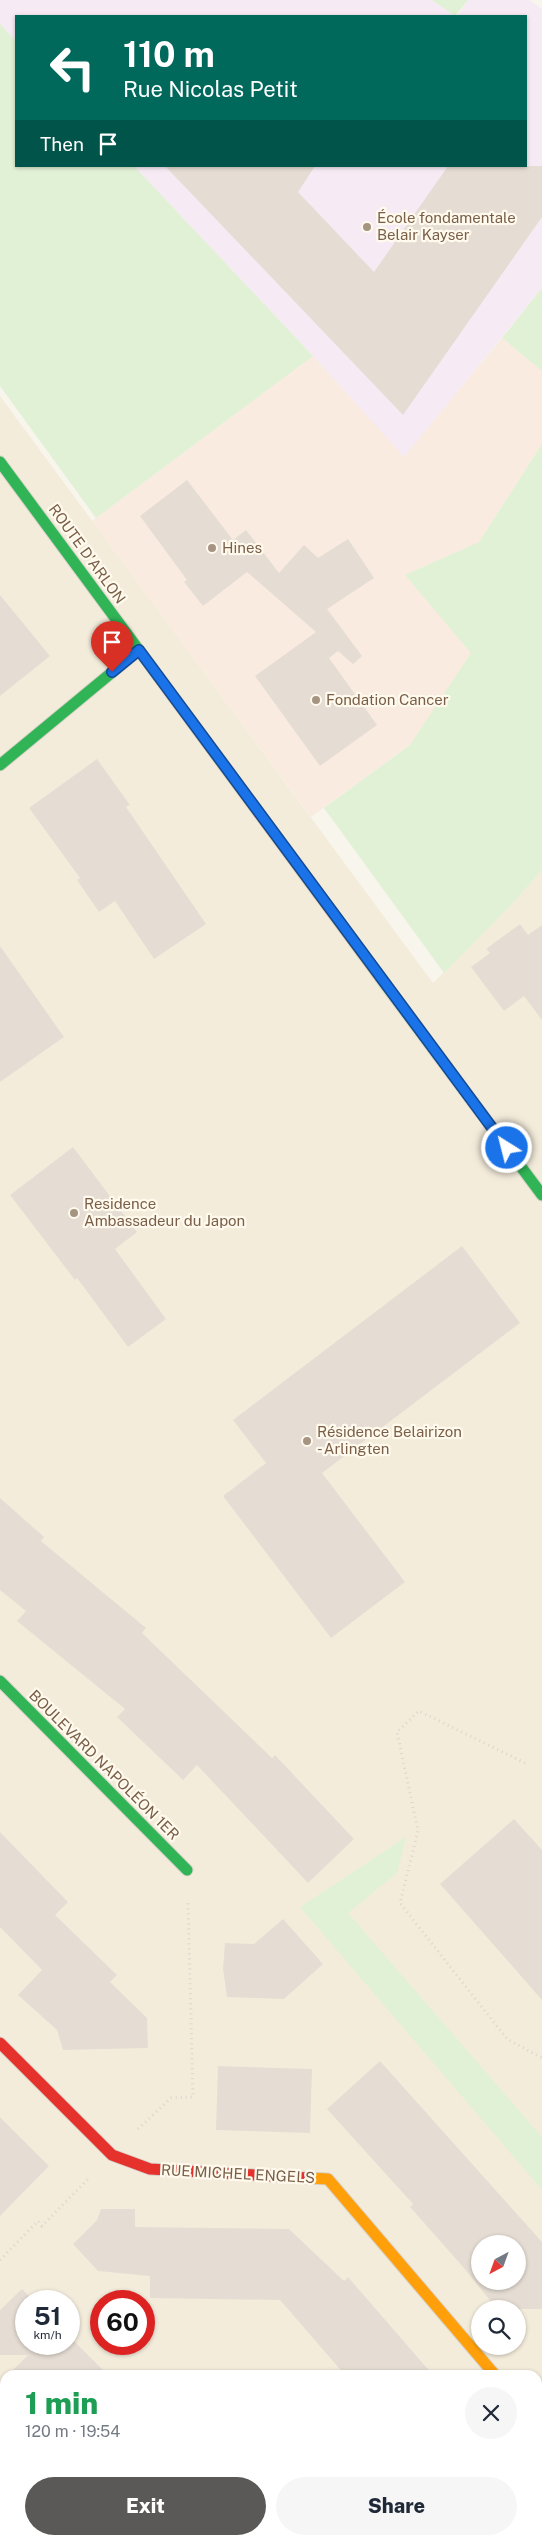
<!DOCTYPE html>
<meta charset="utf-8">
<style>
:root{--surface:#fff;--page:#f6f6f7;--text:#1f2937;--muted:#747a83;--accent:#5b5958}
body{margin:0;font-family:"Public Sans",sans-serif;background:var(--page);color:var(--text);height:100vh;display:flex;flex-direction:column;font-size:19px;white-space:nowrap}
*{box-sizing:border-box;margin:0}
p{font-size:16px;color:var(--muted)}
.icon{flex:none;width:28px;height:28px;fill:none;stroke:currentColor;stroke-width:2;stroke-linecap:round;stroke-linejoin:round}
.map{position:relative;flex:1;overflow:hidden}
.drawer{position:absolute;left:0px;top:2370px;width:542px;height:175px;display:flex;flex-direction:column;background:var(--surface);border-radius:15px 15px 0 0;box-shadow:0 1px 4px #0004}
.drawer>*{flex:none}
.guide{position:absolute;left:15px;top:15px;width:512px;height:152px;border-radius:0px;box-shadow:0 1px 4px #0004;background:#00695c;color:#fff;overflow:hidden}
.needle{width:32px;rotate:221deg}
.controls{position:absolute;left:471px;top:2235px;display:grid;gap:10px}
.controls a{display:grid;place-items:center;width:55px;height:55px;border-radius:50%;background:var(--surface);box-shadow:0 1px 4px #0004;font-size:25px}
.speed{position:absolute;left:15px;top:2290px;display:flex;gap:10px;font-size:25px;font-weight:700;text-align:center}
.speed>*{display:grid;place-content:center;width:65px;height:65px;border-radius:50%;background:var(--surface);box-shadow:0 1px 4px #0004;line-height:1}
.speed small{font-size:12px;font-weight:400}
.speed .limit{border:8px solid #d22;background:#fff;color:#111}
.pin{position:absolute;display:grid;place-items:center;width:42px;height:42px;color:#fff;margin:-51px -21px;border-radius:50% 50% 50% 0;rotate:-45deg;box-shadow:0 0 5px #0007}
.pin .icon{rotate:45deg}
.me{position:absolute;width:55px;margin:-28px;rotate:324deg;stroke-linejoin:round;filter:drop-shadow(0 0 4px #0008)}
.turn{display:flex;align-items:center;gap:18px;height:105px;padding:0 25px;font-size:22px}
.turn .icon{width:65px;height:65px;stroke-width:2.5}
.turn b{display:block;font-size:35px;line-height:42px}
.then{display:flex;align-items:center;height:48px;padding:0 25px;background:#0003;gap:10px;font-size:19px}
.round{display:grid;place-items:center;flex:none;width:52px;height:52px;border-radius:26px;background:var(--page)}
.head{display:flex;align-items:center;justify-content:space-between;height:85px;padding:0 25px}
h1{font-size:30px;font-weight:800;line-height:38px;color:#1e9e55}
.primary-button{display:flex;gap:10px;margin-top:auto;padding:10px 25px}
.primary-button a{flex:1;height:58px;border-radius:30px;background:var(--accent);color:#fff;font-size:20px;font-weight:800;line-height:58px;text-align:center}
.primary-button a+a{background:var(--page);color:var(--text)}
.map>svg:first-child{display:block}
.residential{fill:#f4ecdb;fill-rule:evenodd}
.commercial{fill:#f9ebdf}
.education{fill:#f6ebf4}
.green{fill:#e1f1d5}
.building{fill:#e5ddd3;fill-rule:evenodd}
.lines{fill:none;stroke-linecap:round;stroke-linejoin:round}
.street-casing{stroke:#d7d2c9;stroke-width:29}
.fast-casing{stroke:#d8d2c9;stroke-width:13}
.slow-casing{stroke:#d8d2c9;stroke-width:13}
.jam-casing{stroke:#d8d2c9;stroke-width:13}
.path{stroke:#dbd5cd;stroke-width:3;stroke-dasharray:1 4;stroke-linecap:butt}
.street{stroke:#fefefc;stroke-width:28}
.fast{stroke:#30b455;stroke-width:11}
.slow{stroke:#ff9f0a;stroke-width:11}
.jam{stroke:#e5322d;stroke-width:11}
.route-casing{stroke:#114b97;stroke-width:12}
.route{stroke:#1a73e8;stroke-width:9}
.poi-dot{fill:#a59481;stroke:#fffaed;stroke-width:2}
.labels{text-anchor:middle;stroke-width:4.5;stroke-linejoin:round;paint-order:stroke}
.poi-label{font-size:15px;fill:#795f48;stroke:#fffaed;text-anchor:start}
.street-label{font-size:15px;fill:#795f48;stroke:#fffaed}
</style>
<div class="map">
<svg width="542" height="2545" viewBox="0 0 542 2545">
<rect width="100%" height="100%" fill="#f8f5ec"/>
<path class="residential" d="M0 396 433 983 514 902 542 870V2545H0ZM480 2244H518V2281H480ZM26 2301H69V2344H26ZM101 2301H144V2344H101ZM480 2309H518V2346H480ZM5 2375H538V2540H5Z"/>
<path class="commercial" d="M502 338 542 371V444L479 542 405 575 472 653 410 745 311 817 92 521 313 356 404 456Z"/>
<path class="education" d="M0 0H432L455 16H16V41L0 24Z
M468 0H529L542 9V288L404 457 313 356 134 166H526V16H457Z"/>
<path class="green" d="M432 0H468L455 16Z
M0 24 16 41V166H134L313 356 96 518 0 386Z
M542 288V371L502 338Z
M542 444V870L514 902 444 973 324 808 410 745 471 653 405 575 479 542Z
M406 1837 397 1873 348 1913 542 2137V2190L300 1907Z"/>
<path class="building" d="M165 166H315L298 192 374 272 448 166H542V217L403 415Z
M187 480 233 540 246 530 279 573 304 545 318 558 348 539 374 578 327 609 362 656 353 664 338 651 329 658 377 725 320 766 255 676 316 632 247 572 203 606 184 582 187 580 140 516Z
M0 595 50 656 0 696Z
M97 759 130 805 126 807 206 924 154 959 115 901 99 912 77 880 80 878 29 808Z
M520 924 528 935 542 925V1020L524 996 504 1011 471 967 490 953 486 949Z
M0 946 64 1037 0 1082Z
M73 1147 137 1232 115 1249 166 1319 128 1347 77 1278 75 1280 10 1195Z
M462 1246 520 1323 322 1473 405 1582 331 1638 223 1496 266 1463 233 1420Z
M0 1498 44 1537 41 1541 146 1628 142 1633 272 1758 275 1755 354 1839 308 1883 197 1765 183 1780 117 1717 125 1709 17 1621 26 1611 0 1590Z
M514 1819 542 1850V2000L440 1884Z
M0 1832 68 1902 55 1915 117 1975 110 1982 147 2018 148 2048 63 2050 57 2030 18 1995 42 1970 0 1927Z
M283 1919 323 1964 284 1999 227 1997 223 1969 225 1943 254 1944Z
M380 2061 542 2242V2309H497L464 2268 410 2207 413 2204 327 2109ZM480 2244H518V2281H480Z
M218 2066 312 2069 310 2133 216 2130Z
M0 2117 49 2166 0 2216Z
M101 2209H135V2227L289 2229 344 2281 348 2277 433 2375H345L280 2300 150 2298V2276L98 2271 73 2244 97 2220Z
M22 2289 34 2301H26V2344H69V2336L108 2375H8L28 2355H0V2310Z"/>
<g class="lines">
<g class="street-casing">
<path id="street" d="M538 2406 542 2407
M0 2449 5 2455
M95 2540 100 2545"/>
</g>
<g class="fast-casing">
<path id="fast" d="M0 462 158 676
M0 765 139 650
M380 977 542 1195
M0 1681 187 1870"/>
</g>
<g class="slow-casing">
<path id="slow" d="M158 676 380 977
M308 2178 328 2179 495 2375"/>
</g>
<g class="jam-casing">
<path id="jam" d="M0 2043 112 2155 150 2169 308 2178"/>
</g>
<path class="path" d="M525 1763 419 1711 397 1732 418 1831 400 1903 507 2039 542 2058
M138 2129 171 2098 193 2097 188 1901
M0 2260 38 2221 42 2226 90 2177"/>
<use href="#street" class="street"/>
<use href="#fast" class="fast"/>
<use href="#slow" class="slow"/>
<use href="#jam" class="jam"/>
</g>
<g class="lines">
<g class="route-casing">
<path id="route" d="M112 672 139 650 507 1148"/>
</g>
<use href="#route" class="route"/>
</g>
<g class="poi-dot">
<circle cx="367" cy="227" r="5"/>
<circle cx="212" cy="548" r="5"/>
<circle cx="316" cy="700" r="5"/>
<circle cx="74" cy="1213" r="5"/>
<circle cx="307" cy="1441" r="5"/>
</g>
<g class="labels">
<g class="poi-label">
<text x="377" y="223">École fondamentale<tspan x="377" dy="17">Belair Kayser</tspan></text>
<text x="222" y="553">Hines</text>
<text x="326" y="705">Fondation Cancer</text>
<text x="84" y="1209">Residence<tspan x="84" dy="17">Ambassadeur du Japon</tspan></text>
<text x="317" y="1437">Résidence Belairizon<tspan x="317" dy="17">- Arlingten</tspan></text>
</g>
<g class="street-label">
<text transform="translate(87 554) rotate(54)" y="5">ROUTE D'ARLON</text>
<text transform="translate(104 1765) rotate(45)" y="5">BOULEVARD NAPOLÉON 1ER</text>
<text transform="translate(238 2174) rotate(3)" y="5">RUE MICHEL ENGELS</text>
</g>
</g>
</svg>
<div class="controls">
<a><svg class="needle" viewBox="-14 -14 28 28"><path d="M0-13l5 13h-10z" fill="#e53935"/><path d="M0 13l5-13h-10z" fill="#747a83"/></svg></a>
<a><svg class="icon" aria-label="search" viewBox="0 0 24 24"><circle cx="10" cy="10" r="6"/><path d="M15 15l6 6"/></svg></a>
</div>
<div class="speed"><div>51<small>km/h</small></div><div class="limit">60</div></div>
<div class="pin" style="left:112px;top:672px;background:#d93025"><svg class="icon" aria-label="arrive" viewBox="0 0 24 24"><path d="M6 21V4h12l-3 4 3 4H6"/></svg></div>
<svg class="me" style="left:507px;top:1148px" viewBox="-20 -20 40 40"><circle r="17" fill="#1a73e8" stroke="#fff" stroke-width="3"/><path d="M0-11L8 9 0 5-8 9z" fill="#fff"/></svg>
<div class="guide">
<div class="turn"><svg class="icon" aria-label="left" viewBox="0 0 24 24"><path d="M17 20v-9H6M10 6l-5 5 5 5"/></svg><div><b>110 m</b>Rue Nicolas Petit</div></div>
<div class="then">Then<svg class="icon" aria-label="arrive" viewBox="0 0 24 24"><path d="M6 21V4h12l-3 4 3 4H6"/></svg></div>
</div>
<section class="drawer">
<div class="head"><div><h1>1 min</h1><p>120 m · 19:54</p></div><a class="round"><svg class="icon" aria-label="close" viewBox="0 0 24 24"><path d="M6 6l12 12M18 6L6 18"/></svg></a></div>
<div class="primary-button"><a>Exit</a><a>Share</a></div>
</section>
</div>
